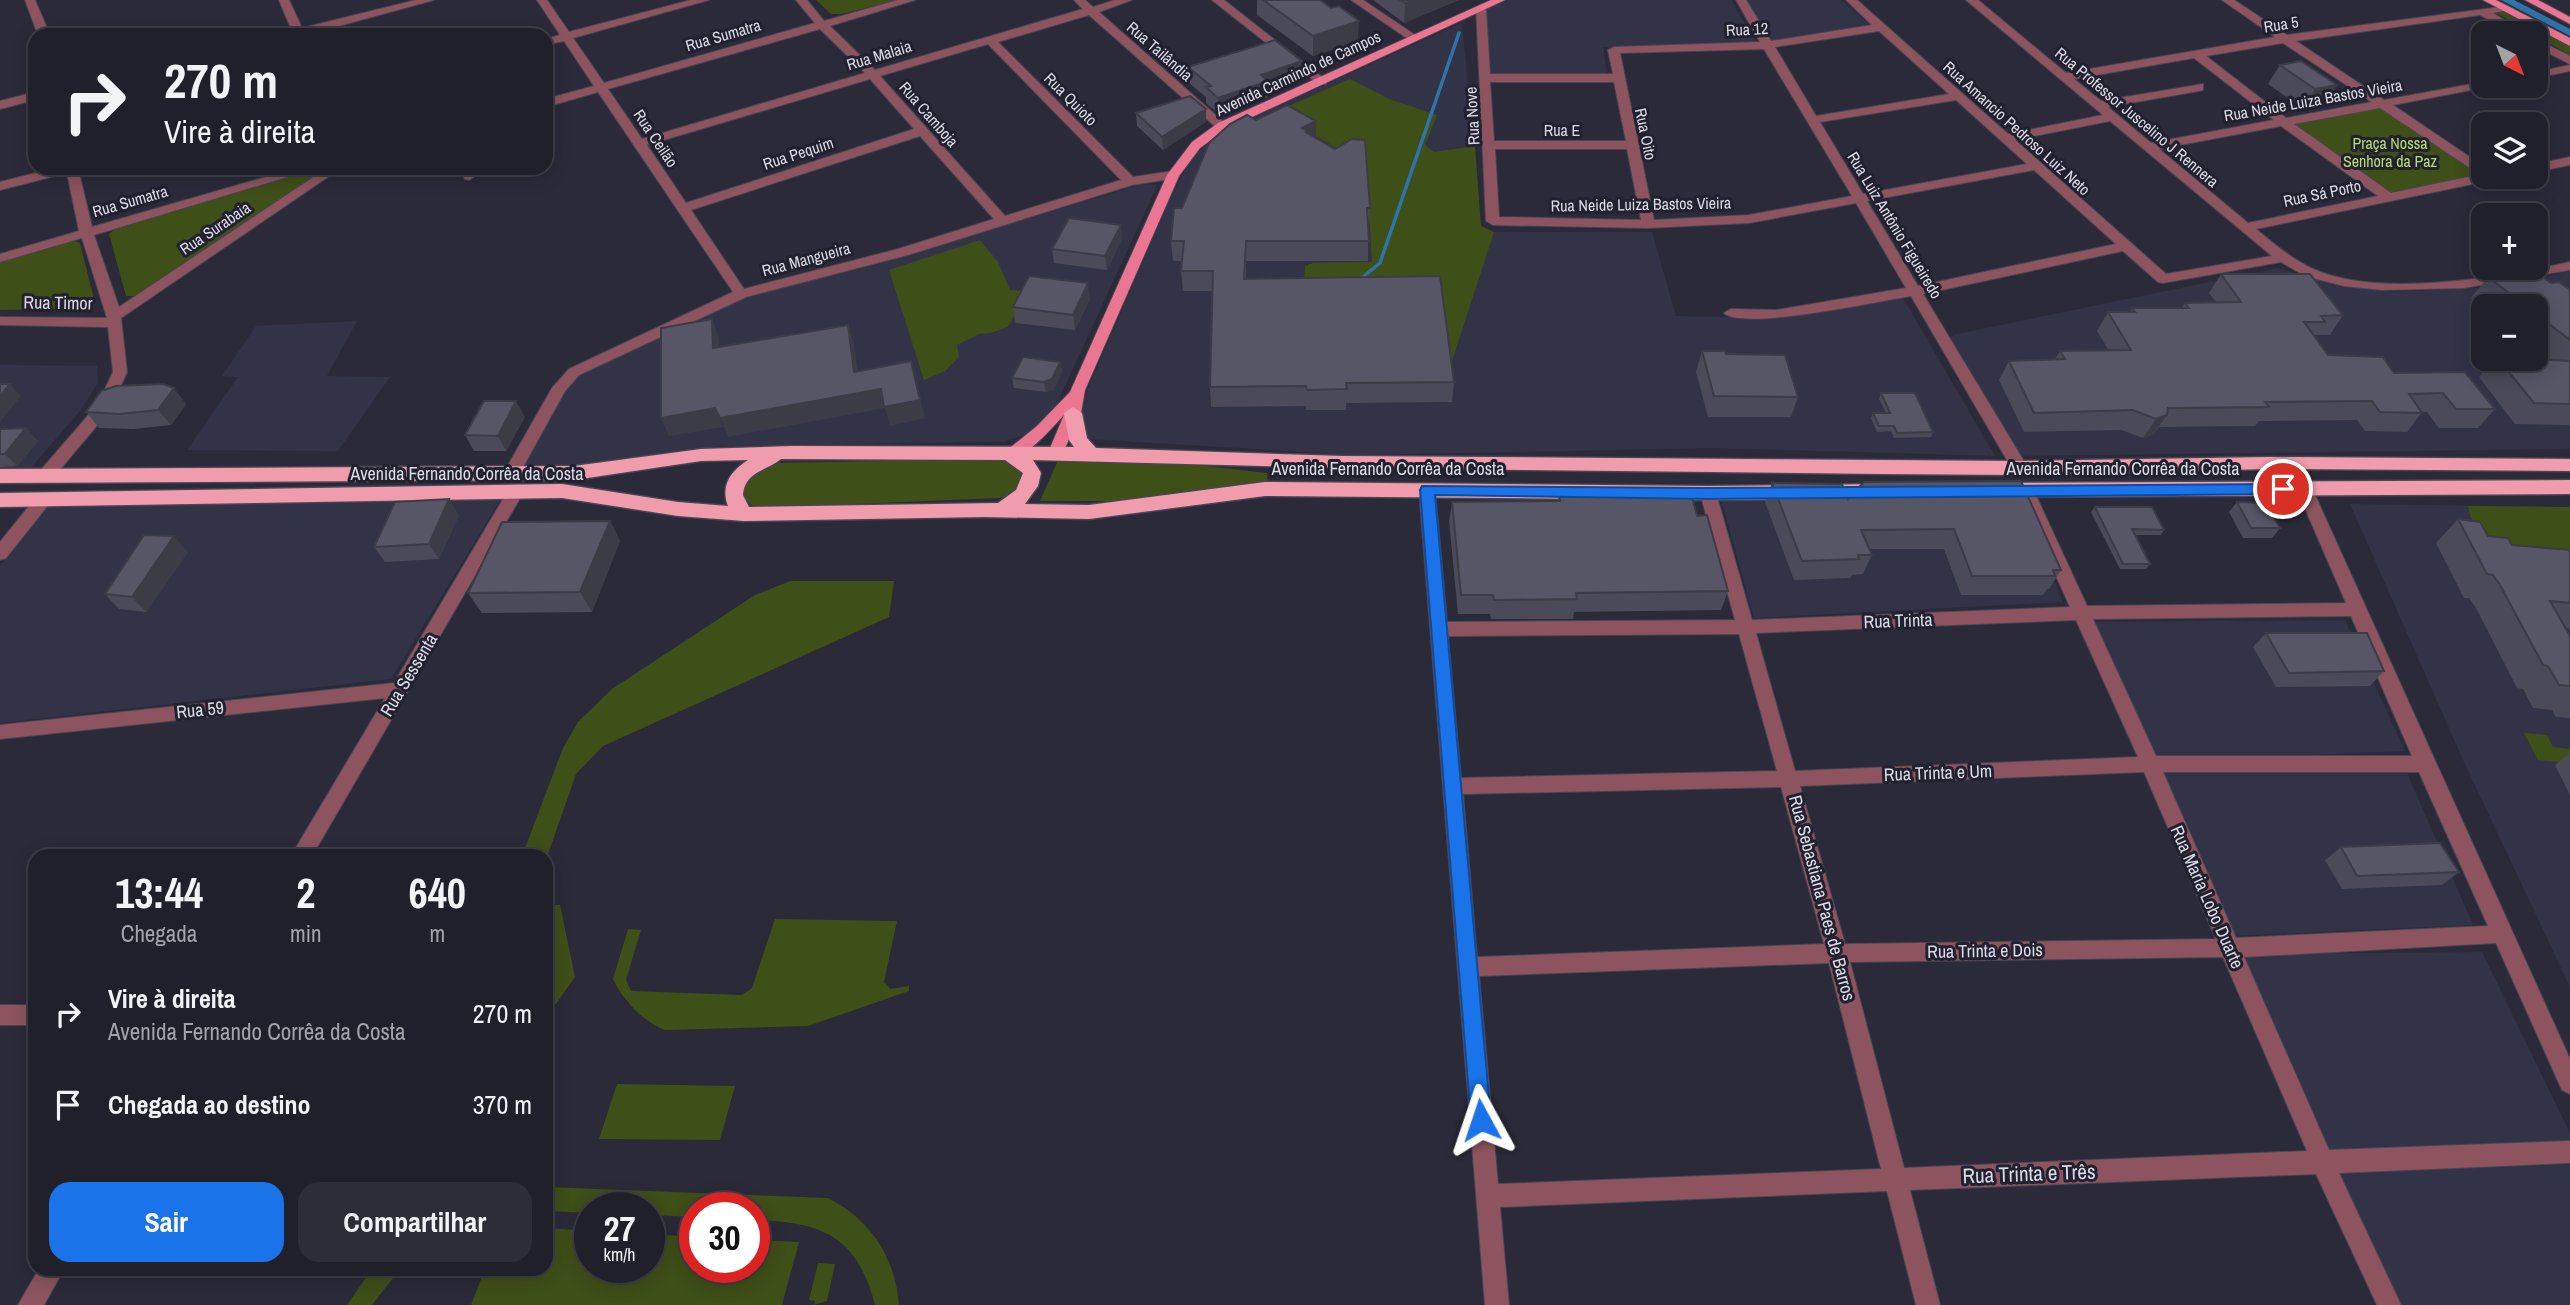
<!DOCTYPE html>
<html lang="pt">
<meta charset="utf-8">
<style>
:root{--surface:#20202b;--page:#2d2d37;--text:#f1f3f6;--muted:#a2a3a9;--line:#3d3e47;--accent:#1a73e8}
body{margin:0;font-family:"Archivo Narrow",sans-serif;background:var(--page);color:var(--text);height:100vh;display:flex;flex-direction:column;font-size:26px;white-space:nowrap}
*{box-sizing:border-box;margin:0}
p{font-size:23px;color:var(--muted)}
.icon{flex:none;width:38px;height:38px;fill:none;stroke:currentColor;stroke-width:2;stroke-linecap:round;stroke-linejoin:round}
.map{position:relative;flex:1;overflow:hidden}
.sheet{position:absolute;left:28px;top:849px;width:525px;height:427px;display:flex;flex-direction:column;background:var(--surface);border-radius:21px;box-shadow:0 4px 18px #0003,0 0 0 2px var(--line)}
.sheet>*{flex:none}
.guide{position:absolute;left:28px;top:28px;width:525px;height:147px;border-radius:21px;box-shadow:0 4px 18px #0003,0 0 0 2px var(--line);background:#20202b;color:var(--text);overflow:hidden}
.needle{width:46px;rotate:138deg}
.fabs{position:absolute;left:2471px;top:21px;display:grid;gap:14px}
.fabs a{display:grid;place-items:center;width:77px;height:77px;border-radius:14px;background:var(--surface);box-shadow:0 4px 18px #0003,0 0 0 2px var(--line);font-size:35px}
.speed{position:absolute;left:574px;top:1192px;display:flex;gap:14px;font-size:35px;font-weight:700;text-align:center}
.speed>*{display:grid;place-content:center;width:91px;height:91px;border-radius:50%;background:var(--surface);box-shadow:0 4px 18px #0003,0 0 0 2px var(--line);line-height:1}
.speed small{font-size:18px;font-weight:400}
.speed .limit{border:10px solid #d22;background:#fff;color:#111}
.pin{position:absolute;display:grid;place-items:center;width:60px;height:60px;color:#fff;margin:-30px;border:4px solid #fff;border-radius:50%;box-shadow:0 2px 7px #0007}
.me{position:absolute;width:77px;margin:-38px;rotate:355deg;stroke-linejoin:round;filter:drop-shadow(0 0 5px #0008)}
.turn{display:flex;align-items:center;gap:24px;height:147px;padding:0 21px;font-size:32px}
.turn .icon{width:91px;height:91px;stroke-width:2.5}
.turn b{display:block;font-size:49px;line-height:60px}
.eta{display:flex;justify-content:space-evenly;align-items:center;height:119px;text-align:center}
.eta b{font-size:42px;font-weight:800;line-height:49px}
.cta{display:flex;gap:14px;margin-top:auto;padding:14px 21px}
.cta a{flex:1;height:80px;border-radius:21px;background:var(--accent);color:#fff;font-size:28px;font-weight:800;line-height:80px;text-align:center}
.cta a+a{background:var(--page);color:var(--text)}
ul{padding:0;list-style:none}
li{display:flex;align-items:center;gap:21px;height:91px;padding:0 21px}
li div{flex:1}
li b{display:block;font-size:26px}
li em{font-style:normal}
.map>svg:first-child{display:block}
.built{fill:#333348;fill-rule:evenodd}
.green{fill:#3f4f18}
.water{fill:#2e73ab}
.lines{fill:none;stroke-linecap:round;stroke-linejoin:round}
.stream{stroke:#2e73ab;stroke-width:3.5}
.minor-casing{stroke:#474655;stroke-width:2}
.major-casing{stroke:#474655;stroke-width:2}
.highway-casing{stroke:#474655;stroke-width:3}
.minor{fill:#8d545f;fill-rule:evenodd}
.major{fill:#eb7691;fill-rule:evenodd}
.highway{fill:#f19cac;fill-rule:evenodd}
.wall{fill:#4a4a58}
.shaded-wall{fill:#3c3c47}
.building{fill:#565666;stroke:#3c3c47;stroke-width:2}
.route{fill:#1a73e8;stroke:#114b97;stroke-width:2}
.labels{text-anchor:middle;stroke-width:6;stroke-linejoin:round;paint-order:stroke}
.far-street-label{font-size:16px;fill:#dadbe5;stroke:#21212f}
.far-park-label{font-size:16px;fill:#b9dc70;stroke:#21212f}
.street-label{font-size:18px;fill:#dadbe5;stroke:#21212f}
.near-street-label{font-size:21px;fill:#dadbe5;stroke:#21212f}
</style>
<div class="map">
<svg width="2570" height="1305" viewBox="0 0 2570 1305">
<rect width="100%" height="100%" fill="#2b2a39"/>
<path class="built" d="M1509 0H1731L1756 42 1603 47 1607 73 1489 76 1485 10Z
M1744 0H1841L1869 24 1770 42Z
M1462 23 1481 226 1494 232H1652L1676 316 1781 318 1903 298 1995 456 1712 448 1353 455 1090 439 1080 431 1084 398 1170 199 1193 155 1231 127Z
M1150 184 1157 186 1054 410 1029 433 1003 442 719 446 595 466 536 469 520 467 567 385 584 372 734 300 868 267 1139 185Z
M2278 268 2342 286 2393 292 2495 287 2570 271V449L2021 456 1948 338 1957 334ZM2483 306H2536V359H2483Z
M357 321 327 376 390 377 338 451 187 450 238 377 222 376 256 326Z
M0 365 97 366 98 383 80 411 28 471H0Z
M2019 494 2063 602 1754 618 1721 499Z
M501 499 391 679 0 723V566L47 507Z
M2350 504 2570 507V987L2463 760Z
M2345 620 2405 751 2154 761 2092 622Z
M2405 768 2473 925 2229 936 2155 770Z
M2482 952 2570 1133V1144L2324 1157 2234 954Z
M2570 1165V1305H2396L2335 1167Z"/>
<path class="green" d="M816 0H897L842 14H831Z
M2505 11 2570 45V55L2536 36V33L2495 13Z
M1350 79 1389 99 1437 115 1425 145 1434 152 1475 146 1481 226 1494 232 1449 370 1443 295 1303 294 1305 266 1313 263 1372 262 1366 159 1350 156 1275 112Z
M2383 107 2483 174V175L2390 194 2293 124Z
M322 168 328 170 136 296H126L109 234 121 225Z
M70 239 80 243 95 303 90 308 0 310V261Z
M980 240 998 262 1010 290 1027 291 1008 327 991 333 979 334 957 345 959 357 945 371 924 380 889 270Z
M1060 456 1170 462 1267 473 1268 482 1114 501H1040Z
M1006 459 1013 461 1027 477 1012 495 1000 498 755 508 739 495 745 476 766 463Z
M2468 506 2570 507V559L2489 544 2471 518Z
M790 581H894L889 617 603 746 576 774 546 860V856H522L563 748 578 722 612 689 755 595Z
M2524 733 2547 735 2553 747 2570 749V763L2538 760Z
M546 905H560L575 977 546 1018Z
M775 919 897 921 884 982 890 989 909 986V991L808 1026 665 1030C643 1022 623 1000 613 979L628 929 641 930 626 980 631 991 742 995 752 988Z
M617 1084 735 1086 720 1140 599 1139Z
M546 1187 828 1198C871 1220 895 1257 899 1305H875C857 1235 821 1222 754 1220V1208H695V1217L649 1215V1208H590V1213L546 1211Z
M546 1228 590 1231V1267H649V1234L695 1237V1267H754V1240L799 1242 782 1305H471L485 1269H546Z
M818 1263 835 1264 827 1301 814 1305 815 1301 809 1300Z
M372 1269H400L372 1305H347Z"/>
<path class="water" d="M2501 0H2514L2570 29V36Z"/>
<g class="lines">
<path class="stream" d="M1358 281 1380 263 1459 33"/>
<g class="minor-casing">
<path id="minor" d="M25 0H35L50 35H38Z
M279 0H289L302 28 416 0H434L306 35H282L292 31Z
M537 0H547L569 32 691 0H709L573 38 604 83 815 23 796 0H807L824 21 898 0H915L830 26 875 70 1083 9 1074 0H1085L1093 7 1115 0H1132L1099 12 1228 126 1218 129 1089 15 998 42 1133 177 1173 171 1177 172V178L1132 185 908 255 746 297 579 375 565 391 517 478 511 479 503 474 552 388 569 369 733 292 598 92 546 107V99L594 86 564 41 546 45V39L560 35ZM820 29 865 73 642 139 608 89ZM988 44 1121 180 1005 216 880 76ZM870 79 914 129 686 203 647 145ZM920 136 994 219 898 249 744 289 691 210Z
M1212 0H1224L1326 80V84H1318Z
M1351 0H1363L1421 39 1411 41Z
M1736 0H1746L1771 41 1872 25 1846 0H1857L2008 134 2103 115 1966 0H1978L2066 73 2275 37 2222 0H2234L2287 35 2508 6V10L2493 13 2525 33H2512L2480 15 2296 41 2384 100 2483 82V86H2488L2487 87 2393 105 2483 166V177H2494L2492 180 2256 229C2274 244 2292 259 2313 269 2380 299 2501 277 2570 262V270L2464 288 2382 290 2344 286 2305 276 2281 262 2163 283 2158 282 2123 251 1923 294 2028 468 2020 473 2014 472 1911 296C1880 301 1742 331 1724 313L1731 309 1776 310 1906 288 1856 203 1749 223 1648 228 1493 225 1486 221 1476 7 1486 9 1490 74H1613L1608 50 1614 47 1760 42ZM1879 31 1949 94 1816 116 1775 47ZM2283 43 2372 102 2286 118 2206 56ZM1764 49 1852 196 1749 215 1654 220 1620 53ZM2194 58 2274 120 2151 143 2108 107 2199 91 2203 90V84L2101 101 2074 79ZM1490 82H1614L1626 141H1494ZM1956 100 2027 164 1863 194 1820 122ZM2380 108 2479 174H2482L2391 193 2294 124ZM2110 121 2272 256 2166 274 2015 140ZM2281 126 2378 196 2248 223 2159 149ZM1495 149H1627L1641 220 1499 217ZM2034 170 2116 244 1918 286 1867 201Z
M2536 39 2570 56V64L2536 47Z
M2570 65V71L2536 78V72Z
M35 92V100L0 109V101Z
M2570 157V165L2536 172V164Z
M55 168H78L92 227 297 168H317L94 235 119 307 327 168H341L121 318 127 372 110 410 52 479 46 480 38 475 40 471 98 404 113 372 108 327 0 325V317L107 318 82 238 0 262V254L79 231 67 173 0 190V182Z
M459 168H471L475 176 469 180 465 179Z
M2025 483 2033 489 2087 606 2346 603 2297 490 2305 484 2311 486 2570 1059V1094L2562 1090 2496 943 2244 957 2329 1150 2570 1141V1163L2339 1173 2401 1305H2377L2316 1174 1910 1190 1940 1305H1916L1887 1191 1500 1207 1509 1305H1485L1419 490 1421 486 1427 484 1435 490 1447 622 1735 620 1700 493 1708 487 1716 493 1752 620 2070 607 2017 489ZM2351 616 2412 756H2156L2093 619ZM2076 620 2138 757 1795 771 1756 633ZM1739 634 1777 771 1461 778 1448 636ZM2144 772 2216 939 1845 944 1800 786ZM2163 772H2419L2488 926 2236 938ZM1781 787 1824 944 1477 957 1463 794ZM2223 957 2307 1151 1904 1168 1850 962ZM1829 963 1881 1169 1498 1184 1479 976Z
M515 487 523 493 312 856H291L385 698 0 739V725L394 683 509 489Z
M43 494 51 500 49 504 6 558 0 560V542L37 496Z
M0 1005H35V1025H0Z
M39 1269H64L44 1305H18Z"/>
</g>
<g class="major-casing">
<path id="major" d="M1491 0H1505L1226 129 1200 148 1179 176 1085 390 1081 413 1060 459H1050L1047 455 1064 415C1053 427 1022 463 1006 459L1003 455 1006 451 1037 426 1070 392 1167 175 1192 142 1218 123Z
M2483 0H2496L2570 38V46Z
M2525 0H2538L2570 17V24Z"/>
</g>
<g class="highway-casing">
<path id="highway" d="M1073 407 1082 413 1087 438 1096 448 1343 456 1881 460 2020 461 2269 457 2570 459V471L2269 469 2020 475 1881 474 1343 468 1033 460 1041 473 1038 486 1025 504 1089 505 1265 482 1708 486 1881 484 1888 486 1891 491 1888 496 1881 498 1708 500 1265 496 1089 519 985 517 744 521 678 516 562 498 0 507V493L562 484 678 502 728 506C720 485 731 471 748 460L701 461 574 480 0 483V469L574 466 701 449 792 446 1074 447 1069 440 1064 413ZM781 459 1005 460 1023 473 1016 490 998 503 749 507 743 495C745 471 767 471 781 459Z
M2570 480V494L1997 497 1990 495 1987 490 1990 485 1997 483Z"/>
</g>
<use href="#minor" class="minor"/>
<use href="#major" class="major"/>
<use href="#highway" class="highway"/>
</g>
<path class="wall" d="M1257 0H1320L1358 41 1313 56 1257 15Z
M1373 0H1459L1404 23Z
M2280 65 2337 85 2324 105 2303 109 2268 84Z
M1188 67 1302 77 1268 89V97L1219 114 1206 103V97L1189 83Z
M1206 109V122L1163 150 1137 126 1136 113Z
M1256 120 1316 138 1370 208 1369 228H1368V261H1246V278L1454 382 1452 402 1346 403V410H1306V406L1211 407 1210 387 1212 291H1183L1181 271 1182 261H1173L1171 241 1182 208Z
M1122 238 1107 270 1054 263 1052 249Z
M2221 274 2343 315 2330 335H2315L2314 337 2328 355 2394 373 2495 409 2478 428H2439L2427 412H2422L2407 432 2365 431 2357 420 2259 421 2255 426 2159 427 2154 434 2143 438 2121 430 2024 432 1999 380 2009 361 2055 359 2060 351H2109L2097 331 2108 312H2130L2132 308H2182L2185 303 2216 302 2209 293Z
M2488 277 2551 283 2570 290V425L2515 424 2479 377 2494 359 2551 360 2536 348V306H2483V307L2471 298Z
M1090 299 1075 330 1015 323 1013 307Z
M1702 351 1726 354 1798 397 1791 417H1708L1696 372Z
M1060 362 1062 372 1053 390 1046 392 1014 388 1012 378Z
M1881 393 1933 432 1931 437 1894 438 1891 431 1877 432 1871 418 1873 413H1886L1879 399Z
M186 404 171 425 133 429 99 428 86 412Z
M525 417 506 451H474L465 435Z
M26 428 38 441 17 466 0 467V429Z
M1864 482 2061 570 2049 589H2047L2043 595H1961L1944 549H1869L1872 555 1863 574 1852 575 1850 578 1794 580 1765 502 1772 483 1848 499Z
M1559 494 1697 516 1728 591 1721 610 1574 612 1573 619H1491L1490 614H1458L1449 521 1452 502 1558 501Z
M2237 502 2280 528 2272 538H2243L2229 512Z
M2095 507 2164 530 2161 535H2134L2150 564 2146 569H2120L2091 512Z
M459 515 439 559 385 562 374 547Z
M2458 519 2488 536 2512 545 2570 550V629L2566 628 2570 636V718L2556 717 2552 710 2533 708 2523 689 2517 688 2476 608 2469 598H2464L2436 543Z
M610 521 620 541 592 612 482 613 468 593Z
M188 552 146 612 119 609 105 594Z
M2266 633 2384 671 2370 686 2276 687 2253 647Z
M2570 753V795L2555 765Z
M2341 847 2459 872 2442 885 2342 889 2325 860Z"/>
<path class="shaded-wall" d="M1414 0H1459L1404 23 1405 3Z
M1359 21 1358 41 1313 56V36Z
M1302 61V77L1268 89V97L1219 114 1218 98 1261 75Z
M2337 85 2324 105 2303 109 2315 89Z
M1206 109V122L1163 150 1162 137Z
M1316 121V141L1302 128Z
M1121 225 1122 238 1107 270 1105 256Z
M1088 283 1090 299 1075 330 1073 315Z
M712 319 719 338 720 367 713 348Z
M848 325 854 344 860 391 854 372Z
M911 361 925 418 890 426 885 408 728 437 720 418Z
M1060 362 1062 372 1053 390 1046 392 1044 382Z
M10 384 21 396 0 422V396Z
M174 388 186 404 171 425 158 410Z
M516 401 525 417 506 451 498 436Z
M715 408 723 427 669 436 661 418Z
M2167 415 2154 434 2143 438 2156 419Z
M26 428 38 441 17 466 5 454Z
M449 499 459 515 439 559 429 544Z
M610 521 620 541 592 612 580 592Z
M174 536 188 552 146 612 132 597Z"/>
<path class="building" d="M1263 0H1320L1331 8 1339 6 1359 21 1313 36Z
M1400 0H1414L1405 3Z
M1275 40 1302 61 1261 75 1268 81 1218 98 1206 87 1211 86 1188 67Z
M2301 61 2337 85 2315 89 2280 65Z
M1190 96 1206 109 1162 137 1136 113Z
M1287 105 1316 121 1302 128 1308 131 1306 132 1335 149 1352 139 1365 140 1370 208H1367L1369 241H1246L1244 279 1440 276 1454 382 1346 383 1347 389 1307 390 1306 386 1210 387 1213 271H1181L1184 241H1171L1174 208H1182L1209 143 1230 124 1247 115 1256 120Z
M1069 218 1121 225 1105 256 1052 249Z
M2533 269 2551 283 2559 282 2570 290V340L2536 314V306H2526L2488 277Z
M2221 274H2310L2343 315 2321 316 2325 322H2304L2328 355 2383 357 2394 373 2465 372 2495 409H2456L2443 393 2409 394 2422 413 2380 412 2372 401 2265 402 2269 407 2168 408 2167 415 2156 419 2133 410 2034 413 2009 361 2065 359 2060 351 2131 350 2108 312H2135L2132 308H2189L2185 303 2241 302Z
M1029 276 1088 283 1073 315 1013 307Z
M712 319 713 348 848 325 854 372 911 361 920 400 884 407 881 389 720 418 715 408 661 418V328Z
M1702 351H1725L1726 354 1785 355 1798 397 1714 396Z
M1023 357 1060 362 1052 379 1044 382 1012 378Z
M2498 359H2536L2570 361V404L2534 403Z
M0 384H10L0 396Z
M163 384 174 388 158 410 120 414 86 412 101 391 116 386Z
M1881 393H1915L1933 432 1897 433 1894 426H1879L1873 413H1890Z
M484 401H516L498 436 465 435Z
M26 428 5 454H0V429Z
M2021 481 2061 570H2053L2055 576H1972L1954 529 1861 530 1872 555H1858L1859 559 1802 561 1772 483 1842 484 1848 499 1864 482Z
M1691 493 1697 516 1707 515 1728 591 1576 593 1577 599 1494 600 1493 595H1461L1452 502 1560 501 1559 494Z
M449 499 429 544 374 547 395 502Z
M2237 502 2265 503 2280 528H2251Z
M2095 507H2152L2164 530 2132 529 2150 564H2123Z
M2458 519 2480 522 2488 536 2508 538 2512 545 2570 550V603L2550 601 2570 636V686L2559 685 2548 666 2543 665 2500 585 2493 575 2487 574Z
M610 521 580 592 468 593 502 522Z
M144 535 174 536 132 597 105 594Z
M2266 633H2367L2384 671 2289 673Z
M2440 843 2459 872 2357 876 2341 847Z"/>
<path class="route" d="M2283 484 2290 489 2283 494 1708 499 1435 495 1491 1120 1488 1127 1481 1130 1474 1127 1471 1120 1420 490 1422 486 1708 488Z"/>
<g class="labels">
<g class="far-street-label">
<text transform="translate(2281 24) rotate(-9)" y="6">Rua 5</text>
<text transform="translate(1747 29) rotate(-3)" y="6">Rua 12</text>
<text transform="translate(723 35) rotate(-16)" y="6">Rua Sumatra</text>
<text transform="translate(1160 51) rotate(41)" y="6">Rua Tailândia</text>
<text transform="translate(879 55) rotate(-17)" y="6">Rua Malaia</text>
<text transform="translate(1298 73) rotate(-25)" y="6">Avenida Carmindo de Campos</text>
<text transform="translate(1071 99) rotate(45)" y="6">Rua Quioto</text>
<text transform="translate(2313 100) rotate(-10)" y="6">Rua Neide Luiza Bastos Vieira</text>
<text transform="translate(929 114) rotate(49)" y="6">Rua Camboja</text>
<text transform="translate(1472 116) rotate(-93)" y="6">Rua Nove</text>
<text transform="translate(2137 117) rotate(40)" y="6">Rua Professor Juscelino J Rennera</text>
<text transform="translate(2017 128) rotate(42)" y="6">Rua Amancio Pedroso Luiz Neto</text>
<text x="1562" y="136">Rua E</text>
<text transform="translate(1646 134) rotate(78)" y="6">Rua Oito</text>
<text transform="translate(656 138) rotate(56)" y="6">Rua Ceilão</text>
<text transform="translate(798 153) rotate(-18)" y="6">Rua Pequim</text>
<text transform="translate(2322 193) rotate(-12)" y="6">Rua Sá Porto</text>
<text transform="translate(130 201) rotate(-16)" y="6">Rua Sumatra</text>
<text transform="translate(1641 204) rotate(-1)" y="6">Rua Neide Luiza Bastos Vieira</text>
<text transform="translate(1895 225) rotate(59)" y="6">Rua Luiz Antônio Figueiredo</text>
<text transform="translate(215 228) rotate(-34)" y="6">Rua Surabaia</text>
<text transform="translate(806 259) rotate(-15)" y="6">Rua Mangueira</text>
</g>
<g class="far-park-label">
<text x="2390" y="149">Praça Nossa<tspan x="2390" dy="18">Senhora da Paz</tspan></text>
</g>
<g class="street-label">
<text transform="translate(58 303) rotate(1)" y="6">Rua Timor</text>
<text x="1388" y="475">Avenida Fernando Corrêa da Costa</text>
<text x="2123" y="475">Avenida Fernando Corrêa da Costa</text>
<text x="467" y="480">Avenida Fernando Corrêa da Costa</text>
<text transform="translate(1898 621) rotate(-2)" y="6">Rua Trinta</text>
<text transform="translate(409 675) rotate(-59)" y="6">Rua Sessenta</text>
<text transform="translate(200 710) rotate(-6)" y="6">Rua 59</text>
<text transform="translate(1938 773) rotate(-2)" y="6">Rua Trinta e Um</text>
<text transform="translate(2207 897) rotate(66)" y="6">Rua Maria Lobo Duarte</text>
<text transform="translate(1822 898) rotate(75)" y="6">Rua Sebastiana Paes de Barros</text>
<text transform="translate(1985 951) rotate(-1)" y="6">Rua Trinta e Dois</text>
</g>
<g class="near-street-label">
<text transform="translate(2029 1174) rotate(-2)" y="7">Rua Trinta e Três</text>
</g>
</g>
</svg>
<div class="fabs">
<a><svg class="needle" viewBox="-14 -14 28 28"><path d="M0-13l5 13h-10z" fill="#e53935"/><path d="M0 13l5-13h-10z" fill="#a2a3a9"/></svg></a>
<a><svg class="icon" aria-label="layers" viewBox="0 0 24 24"><path d="M12 4l9 5-9 5-9-5zM3 14l9 5 9-5"/></svg></a>
<a>+</a>
<a>−</a>
</div>
<div class="speed"><div>27<small>km/h</small></div><div class="limit">30</div></div>
<div class="pin" style="left:2283px;top:489px;background:#d93025"><svg class="icon" aria-label="arrive" viewBox="0 0 24 24"><path d="M6 21V4h12l-3 4 3 4H6"/></svg></div>
<svg class="me" style="left:1481px;top:1120px" viewBox="-20 -20 40 40"><path d="M0-17L14 15 0 8-14 15z" fill="#1a73e8" stroke="#fff" stroke-width="4"/></svg>
<div class="guide">
<div class="turn"><svg class="icon" aria-label="right" viewBox="0 0 24 24"><path d="M7 20v-9h11M14 6l5 5-5 5"/></svg><div><b>270 m</b>Vire à direita</div></div>
</div>
<section class="sheet">
<div class="eta">
<div><b>13:44</b><p>Chegada</p></div>
<div><b>2</b><p>min</p></div>
<div><b>640</b><p>m</p></div>
</div>
<ul>
<li><svg class="icon" aria-label="right" viewBox="0 0 24 24"><path d="M7 20v-9h11M14 6l5 5-5 5"/></svg><div><b>Vire à direita</b><p>Avenida Fernando Corrêa da Costa</p></div><em>270 m</em></li>
<li><svg class="icon" aria-label="arrive" viewBox="0 0 24 24"><path d="M6 21V4h12l-3 4 3 4H6"/></svg><div><b>Chegada ao destino</b></div><em>370 m</em></li>
</ul>
<div class="cta"><a>Sair</a><a>Compartilhar</a></div>
</section>
</div>
